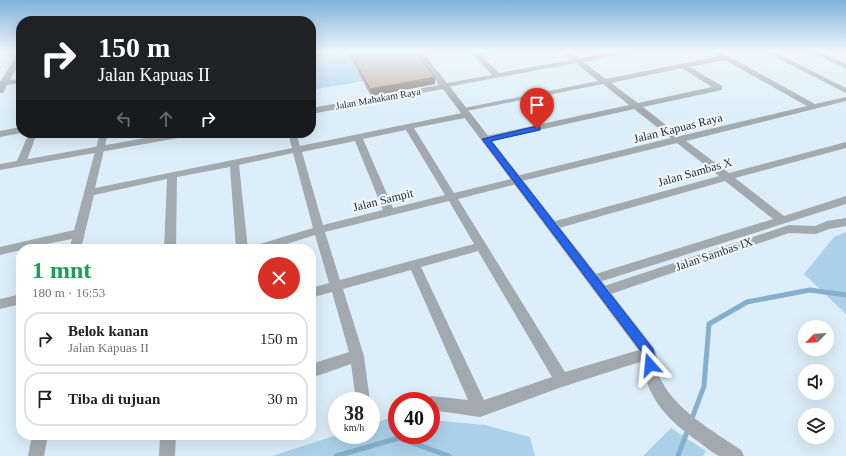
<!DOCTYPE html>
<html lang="id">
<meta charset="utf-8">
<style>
:root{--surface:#fff;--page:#f6f6f6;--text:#202124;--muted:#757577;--line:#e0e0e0}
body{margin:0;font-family:Georgia,serif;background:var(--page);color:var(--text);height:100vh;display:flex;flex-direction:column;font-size:15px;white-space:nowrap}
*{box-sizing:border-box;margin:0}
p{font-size:13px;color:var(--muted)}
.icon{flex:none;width:22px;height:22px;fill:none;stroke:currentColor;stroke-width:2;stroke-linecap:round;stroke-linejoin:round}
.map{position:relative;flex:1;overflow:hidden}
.details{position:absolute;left:16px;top:244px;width:300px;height:196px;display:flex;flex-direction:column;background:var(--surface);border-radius:16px;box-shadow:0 4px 16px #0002}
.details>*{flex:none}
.banner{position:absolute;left:16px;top:16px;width:300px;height:122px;border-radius:16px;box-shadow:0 4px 16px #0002;background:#202124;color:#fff;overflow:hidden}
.needle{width:26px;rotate:245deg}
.buttons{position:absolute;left:798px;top:320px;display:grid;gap:8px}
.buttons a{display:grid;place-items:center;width:36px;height:36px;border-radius:50%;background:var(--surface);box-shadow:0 4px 16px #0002;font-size:20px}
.speed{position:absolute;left:328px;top:392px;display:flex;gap:8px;font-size:20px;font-weight:700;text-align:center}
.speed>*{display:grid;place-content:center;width:52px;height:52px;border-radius:50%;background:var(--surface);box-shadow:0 4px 16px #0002;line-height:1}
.speed small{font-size:10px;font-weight:400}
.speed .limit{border:6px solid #d22;background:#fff;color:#111}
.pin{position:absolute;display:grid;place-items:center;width:34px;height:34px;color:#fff;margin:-41px -17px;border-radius:50% 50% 50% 0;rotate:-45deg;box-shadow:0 0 4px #0007}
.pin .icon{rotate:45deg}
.me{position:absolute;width:44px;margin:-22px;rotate:342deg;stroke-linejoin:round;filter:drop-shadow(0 0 3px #0008)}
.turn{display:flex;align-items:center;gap:14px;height:84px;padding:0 16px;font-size:18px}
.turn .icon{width:52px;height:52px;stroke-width:2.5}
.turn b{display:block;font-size:28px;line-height:34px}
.lanes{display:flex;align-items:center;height:38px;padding:0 16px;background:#0003;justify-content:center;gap:20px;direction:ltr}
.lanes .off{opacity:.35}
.round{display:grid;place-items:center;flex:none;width:42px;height:42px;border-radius:21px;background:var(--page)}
.head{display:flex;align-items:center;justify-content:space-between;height:68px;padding:0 16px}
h1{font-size:24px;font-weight:600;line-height:30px;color:#1e9e55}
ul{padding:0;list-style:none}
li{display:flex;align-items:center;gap:12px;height:54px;margin:0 8px 6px;padding:0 8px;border:2px solid var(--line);border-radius:16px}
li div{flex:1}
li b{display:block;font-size:15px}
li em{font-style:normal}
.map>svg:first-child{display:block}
.green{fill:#abd1ea}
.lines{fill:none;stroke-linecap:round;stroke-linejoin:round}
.stream{stroke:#84b0cc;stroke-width:5}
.minor{fill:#a3aaaf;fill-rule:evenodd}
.tertiary{fill:#a3aaaf;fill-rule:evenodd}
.wall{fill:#a1938a}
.shaded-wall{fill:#837870}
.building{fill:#bbaba0;stroke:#837870}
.route{fill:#2563eb;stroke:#184099}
.labels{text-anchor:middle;stroke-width:4;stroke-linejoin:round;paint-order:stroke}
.far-street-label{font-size:10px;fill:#1f2529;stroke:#f2f9fe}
.street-label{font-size:12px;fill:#1f2529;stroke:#f2f9fe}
</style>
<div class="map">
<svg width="846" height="456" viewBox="0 0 846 456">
<rect width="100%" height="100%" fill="#dceef9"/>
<path class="green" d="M338 51H347L363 81 311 90V55Z
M846 232V314L804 274 834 237Z
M393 417H397V435H431V420L485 425 530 437 535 456H272L337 435H371V424Z
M671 428 706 451 703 456H643Z"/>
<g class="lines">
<path class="stream" d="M691 421 704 386 709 324 747 302 810 290 846 295
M336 456 399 438 449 456
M678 456 688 429"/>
<path class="minor" d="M21 51V59L10 80 21 79V83L7 85 3 93H0V82L18 53Z
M469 51H498L497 52 481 55 499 73 571 60 562 51H569L579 58 618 51H630L627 53 583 62 606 79 719 56 712 51H719L815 104 846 97V101L686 141 729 173 846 142V148L735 178 784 216 846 196V204L593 284 589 282 587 279 589 276 773 219 725 181 552 230 548 229 547 226 548 223 719 176 677 143 522 181 521 183 458 199 565 372 649 347 654 349 656 353 654 357 649 359 562 387 480 417 431 410V401H424L426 398 431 396 468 400 411 270 343 289 364 356 370 401H356L351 364 311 378V364L349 352 332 292 311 298V288L329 283 315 235 271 249H251L253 246 313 228 293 153 239 165 248 249H236L230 167 177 177 176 249H164L167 179 94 195 81 249H69L72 239 21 249V250L0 255V247L74 230 100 133H108L95 188 292 148 288 133H296L300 146 467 112 470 113V117L414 128 454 193 511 179 516 176 671 138 634 109 486 142 483 141 482 139 486 136 629 105 603 84 461 112 460 110 464 108 598 81 576 63 442 88V84L492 75ZM725 60 807 106 680 136 643 107 722 90V86L690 67ZM682 68 712 87 638 103 611 83ZM406 130 445 195 393 208 363 139ZM355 141 383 210 323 225 302 152ZM449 201 474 244 340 280 325 232ZM478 251 552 377 484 400 421 267Z
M764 51H772L846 88V93Z
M810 51H818L846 64V69Z
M21 127V133L0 137V131Z
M29 133H37L26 163 24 165H18L16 163Z
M846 218V226L829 229 816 234 789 233 602 297 598 296 596 292 598 288 789 225 815 226 827 221Z
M21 294V304L0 309V299Z
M32 435H48L44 456H28Z
M160 435H176L175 456H159Z"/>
<path class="tertiary" d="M414 51H422L654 348C659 358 656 369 660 378 676 411 712 430 741 450L744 456C737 456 726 456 719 456 712 453 705 446 699 442 666 419 644 396 642 355L443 89 311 114V108L439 85Z
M173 133H194L189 136 0 170V164Z"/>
</g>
<path class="wall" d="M347 51H415L435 84 371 96Z"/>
<path class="shaded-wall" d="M435 77V84L371 96 370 89Z"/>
<path class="building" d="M350 51H415L435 77 370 89Z"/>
<linearGradient id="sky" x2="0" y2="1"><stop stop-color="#80b2dd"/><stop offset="0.45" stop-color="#eff7fc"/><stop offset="1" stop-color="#eff7fc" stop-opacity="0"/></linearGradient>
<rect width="846" height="114" fill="url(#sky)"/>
<path class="route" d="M537 126 540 127V130L491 141 653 349 656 365 654 369 650 370 646 369 644 355 482 139Z"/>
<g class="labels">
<g class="far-street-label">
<text transform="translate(378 98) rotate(-10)" y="4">Jalan Mahakam Raya</text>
</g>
<g class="street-label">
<text transform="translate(678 128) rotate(-14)" y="4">Jalan Kapuas Raya</text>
<text transform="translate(695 172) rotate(-16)" y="4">Jalan Sambas X</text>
<text transform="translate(383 200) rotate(-14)" y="4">Jalan Sampit</text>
<text transform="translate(714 254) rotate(-19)" y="4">Jalan Sambas IX</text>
</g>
</g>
</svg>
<div class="buttons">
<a><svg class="needle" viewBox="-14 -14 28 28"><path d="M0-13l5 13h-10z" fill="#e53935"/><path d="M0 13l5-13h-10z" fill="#757577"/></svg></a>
<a><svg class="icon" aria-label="sound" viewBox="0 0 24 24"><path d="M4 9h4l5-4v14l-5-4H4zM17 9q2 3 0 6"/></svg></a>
<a><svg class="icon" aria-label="layers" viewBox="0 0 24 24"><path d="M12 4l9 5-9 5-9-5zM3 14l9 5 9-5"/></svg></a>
</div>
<div class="speed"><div>38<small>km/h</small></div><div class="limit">40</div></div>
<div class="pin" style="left:537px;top:129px;background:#d93025"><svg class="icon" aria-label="arrive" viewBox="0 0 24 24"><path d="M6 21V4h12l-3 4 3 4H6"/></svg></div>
<svg class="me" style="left:650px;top:365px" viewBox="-20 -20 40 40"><path d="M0-17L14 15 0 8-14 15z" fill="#2563eb" stroke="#fff" stroke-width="4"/></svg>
<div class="banner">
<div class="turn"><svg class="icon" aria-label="right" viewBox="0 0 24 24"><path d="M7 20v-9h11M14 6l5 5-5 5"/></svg><div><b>150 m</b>Jalan Kapuas II</div></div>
<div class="lanes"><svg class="icon off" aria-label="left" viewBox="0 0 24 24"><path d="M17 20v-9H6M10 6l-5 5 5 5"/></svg><svg class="icon off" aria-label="ahead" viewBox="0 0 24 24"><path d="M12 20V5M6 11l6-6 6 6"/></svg><svg class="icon" aria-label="right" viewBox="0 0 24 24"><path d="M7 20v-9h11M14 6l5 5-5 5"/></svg></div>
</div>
<section class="details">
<div class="head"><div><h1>1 mnt</h1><p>180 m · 16:53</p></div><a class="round" style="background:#d93025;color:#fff"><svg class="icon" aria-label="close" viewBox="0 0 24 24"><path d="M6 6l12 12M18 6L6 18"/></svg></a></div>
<ul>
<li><svg class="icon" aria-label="right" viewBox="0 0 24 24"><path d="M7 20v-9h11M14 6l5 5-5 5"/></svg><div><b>Belok kanan</b><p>Jalan Kapuas II</p></div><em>150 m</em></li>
<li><svg class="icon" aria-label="arrive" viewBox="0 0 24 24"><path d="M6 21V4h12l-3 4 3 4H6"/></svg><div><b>Tiba di tujuan</b></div><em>30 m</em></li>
</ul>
</section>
</div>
